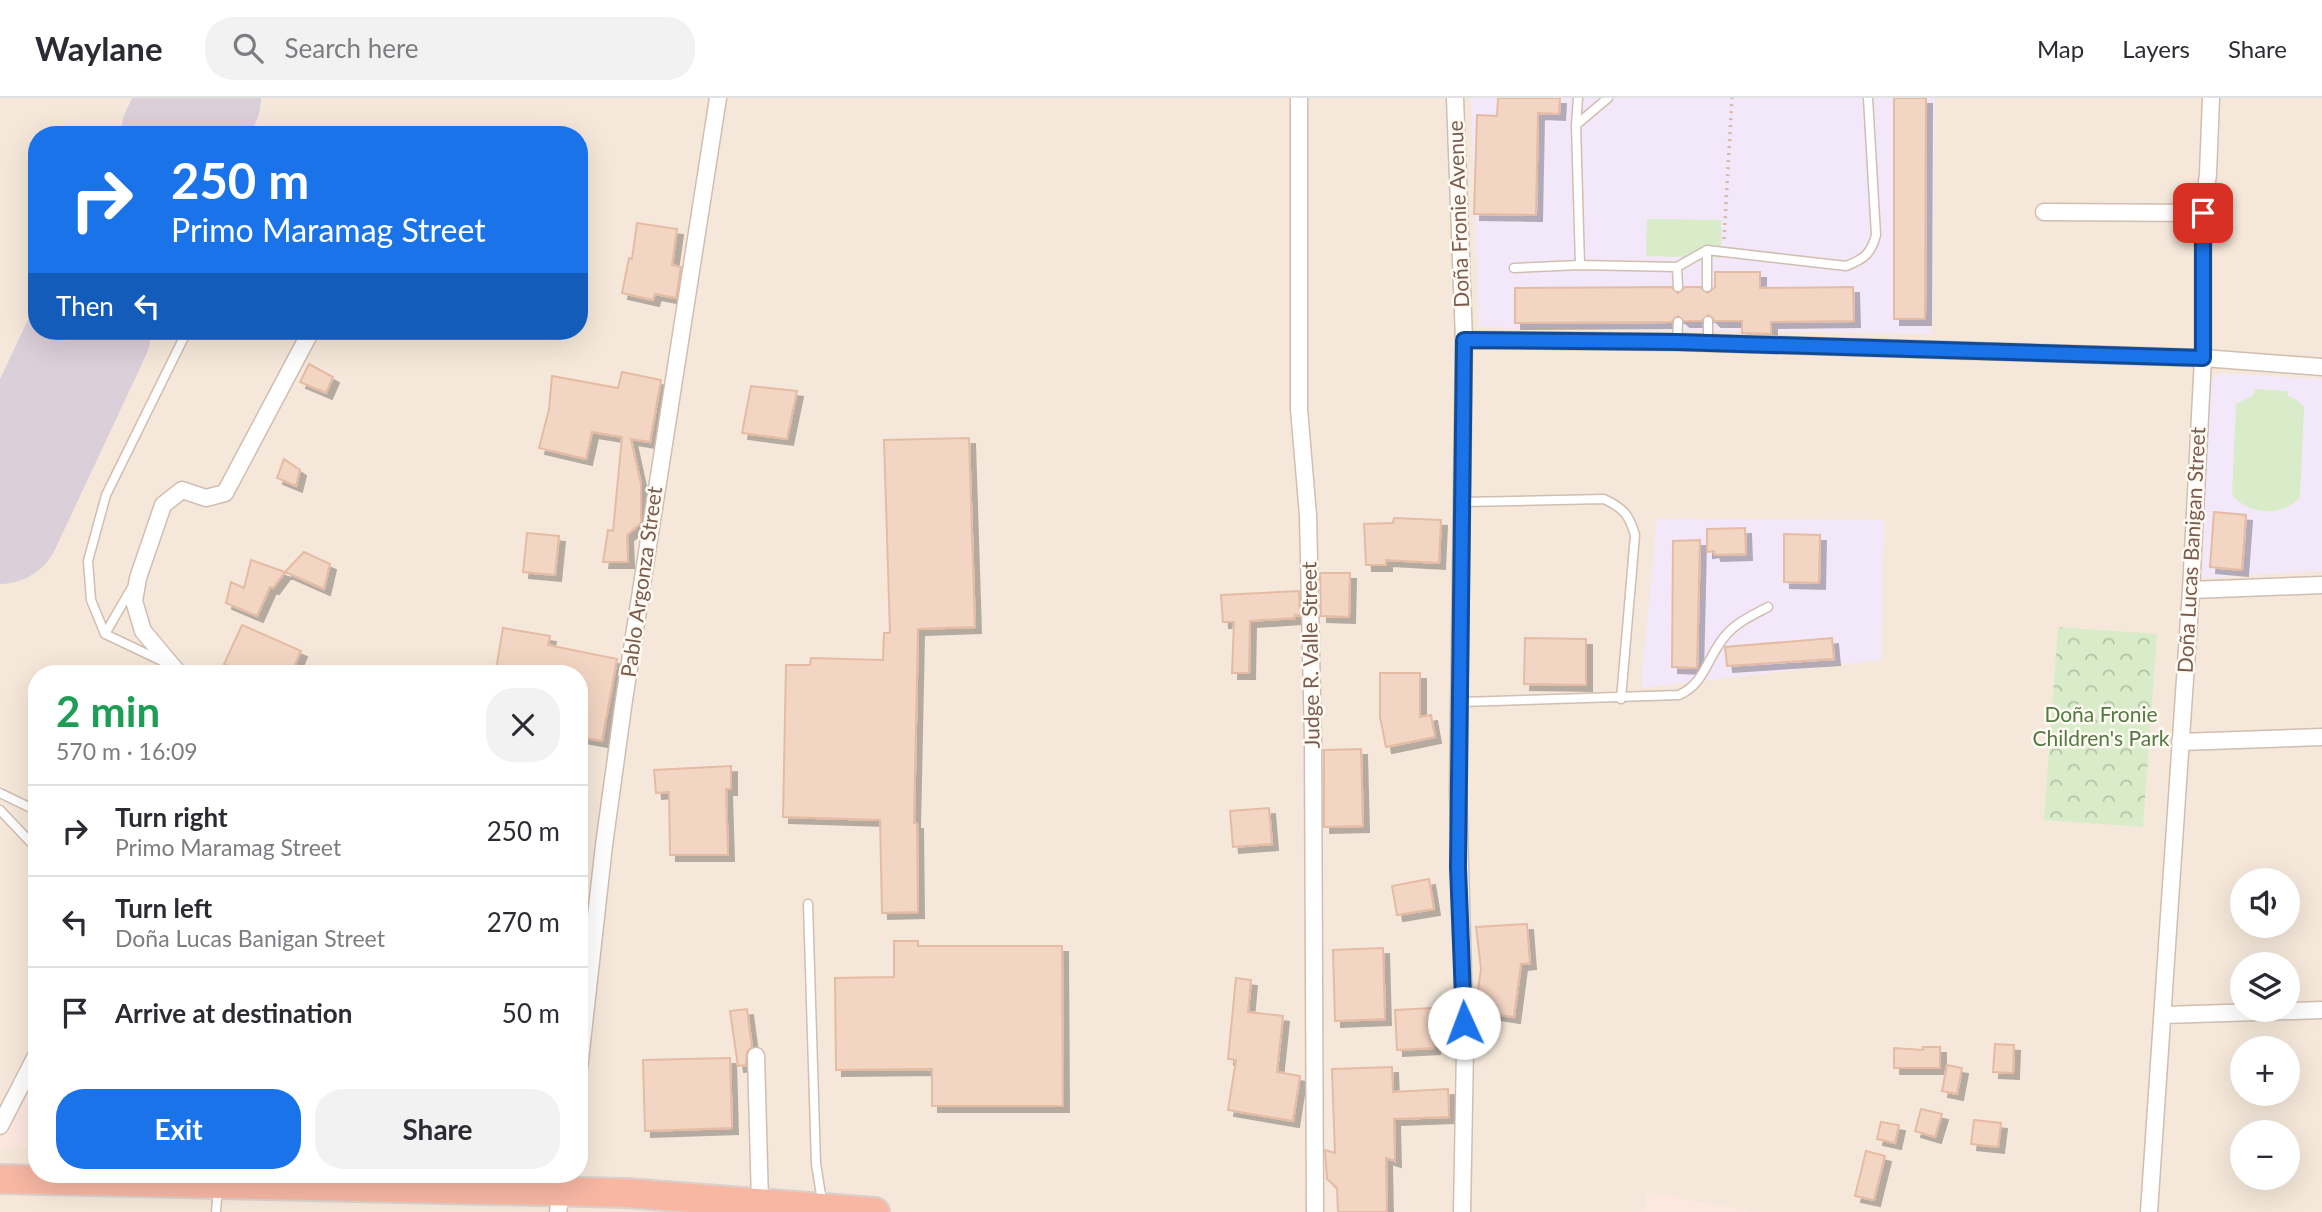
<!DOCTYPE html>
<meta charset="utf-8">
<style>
:root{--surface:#fff;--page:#f2f2f3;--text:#2b2b33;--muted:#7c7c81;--line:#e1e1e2;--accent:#1a73e8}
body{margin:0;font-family:Lato,sans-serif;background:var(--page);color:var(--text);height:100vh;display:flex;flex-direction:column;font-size:26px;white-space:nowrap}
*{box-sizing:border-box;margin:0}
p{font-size:23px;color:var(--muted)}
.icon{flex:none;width:38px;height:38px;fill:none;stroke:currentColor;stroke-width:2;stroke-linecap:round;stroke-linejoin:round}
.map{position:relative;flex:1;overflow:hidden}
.drawer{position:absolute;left:28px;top:567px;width:560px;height:518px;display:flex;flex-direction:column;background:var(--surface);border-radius:28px;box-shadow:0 7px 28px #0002}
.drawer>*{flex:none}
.top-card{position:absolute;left:28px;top:28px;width:560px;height:214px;border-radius:28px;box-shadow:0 7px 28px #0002;background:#1a73e8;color:#fff;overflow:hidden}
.fabs{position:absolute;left:2230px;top:770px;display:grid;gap:14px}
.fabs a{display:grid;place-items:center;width:70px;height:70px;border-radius:50%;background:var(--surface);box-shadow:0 7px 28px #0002;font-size:35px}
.pin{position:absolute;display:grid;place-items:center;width:60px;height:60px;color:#fff;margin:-30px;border-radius:14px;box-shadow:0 4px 10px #0006}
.me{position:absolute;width:77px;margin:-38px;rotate:358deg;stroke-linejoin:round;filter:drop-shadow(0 0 5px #0008)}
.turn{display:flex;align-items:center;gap:24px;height:147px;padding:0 28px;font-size:32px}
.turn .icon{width:91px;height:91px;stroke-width:2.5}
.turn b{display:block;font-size:49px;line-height:60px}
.then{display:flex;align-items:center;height:66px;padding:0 28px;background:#0003;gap:14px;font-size:26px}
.round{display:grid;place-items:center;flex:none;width:74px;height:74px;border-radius:28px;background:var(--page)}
.summary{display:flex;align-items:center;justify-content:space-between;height:119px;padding:0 28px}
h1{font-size:42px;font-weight:700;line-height:52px;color:#1e9e55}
.primary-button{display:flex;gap:14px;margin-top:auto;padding:14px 28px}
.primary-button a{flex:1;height:80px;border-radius:28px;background:var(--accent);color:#fff;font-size:28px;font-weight:700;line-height:80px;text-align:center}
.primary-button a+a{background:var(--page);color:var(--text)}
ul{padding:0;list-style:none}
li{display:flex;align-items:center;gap:21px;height:91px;padding:0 28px;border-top:2px solid var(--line)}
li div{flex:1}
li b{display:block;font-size:26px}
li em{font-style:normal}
header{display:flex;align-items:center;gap:42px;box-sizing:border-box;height:98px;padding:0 35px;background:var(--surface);border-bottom:2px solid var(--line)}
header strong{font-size:33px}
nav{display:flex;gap:38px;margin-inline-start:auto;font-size:24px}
.search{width:490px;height:63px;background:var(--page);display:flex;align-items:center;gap:18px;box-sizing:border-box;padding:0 24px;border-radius:28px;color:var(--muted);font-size:26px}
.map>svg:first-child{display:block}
.residential{fill:#f5e8da;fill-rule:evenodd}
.commercial{fill:#fde8e0}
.education{fill:#f3e8fa}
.forest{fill:url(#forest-crowns)}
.garden{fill:#d8ecc9}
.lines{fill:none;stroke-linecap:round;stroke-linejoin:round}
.runway{stroke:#dbcfda;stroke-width:122}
.building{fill:#f3d5c3;stroke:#e6bba3;stroke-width:2;filter:url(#shadow)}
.lane-casing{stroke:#d1beb0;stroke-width:11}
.street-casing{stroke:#d1beb0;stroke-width:19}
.highway-casing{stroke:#dad1cd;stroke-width:32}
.path{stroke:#d9b8a5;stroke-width:3.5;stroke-dasharray:2 5;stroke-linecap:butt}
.lane{stroke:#fff;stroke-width:8}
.street{stroke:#fff;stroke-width:16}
.highway{stroke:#f7b7a3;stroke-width:28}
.route-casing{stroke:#114b97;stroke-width:18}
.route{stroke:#1a73e8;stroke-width:12}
.labels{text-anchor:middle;stroke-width:5;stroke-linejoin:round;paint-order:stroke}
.street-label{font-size:21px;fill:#7a5c4d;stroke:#fffaf3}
.park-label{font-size:21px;fill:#537a41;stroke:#fffaf3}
</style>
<header>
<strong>Waylane</strong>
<div class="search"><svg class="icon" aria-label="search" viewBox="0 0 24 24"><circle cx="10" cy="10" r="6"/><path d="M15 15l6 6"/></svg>Search here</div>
<nav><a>Map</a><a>Layers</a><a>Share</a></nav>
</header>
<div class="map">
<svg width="2322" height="1114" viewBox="0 0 2322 1114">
<defs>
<pattern id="forest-crowns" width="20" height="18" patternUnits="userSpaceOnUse" patternTransform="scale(1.75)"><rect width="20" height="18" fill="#d8ecc9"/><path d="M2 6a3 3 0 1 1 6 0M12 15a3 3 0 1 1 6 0" fill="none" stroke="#b4c2a5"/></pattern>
<filter id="shadow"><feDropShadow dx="6" dy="6" stdDeviation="0" flood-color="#0004"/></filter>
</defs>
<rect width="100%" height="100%" fill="#fdf6ec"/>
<path class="residential" d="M0 0H2322V1114H0ZM37 37H579V233H37ZM37 576H579V1076H37ZM2242 782H2287V828H2242ZM2242 866H2287V912H2242ZM2242 950H2287V996H2242ZM2242 1034H2287V1080H2242Z"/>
<path class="commercial" d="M37 966V1050L0 1049V1044Z
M1647 1094 1752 1114H1644Z"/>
<path class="education" d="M1471 0H1935L1932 236 1479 229Z
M2220 275 2322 281V473L2202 480 2209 285Z
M1657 421 1884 422 1881 562 1641 590Z"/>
<path class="forest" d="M2058 529 2157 536 2143 729 2044 722Z"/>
<path class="garden" d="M1647 121 1721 122V160L1646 158Z
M2254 291 2287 293 2288 298 2297 302 2304 309 2300 399C2283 420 2247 417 2232 396L2236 306 2254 297Z"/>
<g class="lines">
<path class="runway" d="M182 37 200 0
M0 425 90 233"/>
</g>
<path class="building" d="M1498 0H1560L1559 16 1538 15 1536 117 1474 116 1477 17 1497 18Z
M1894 0H1926L1925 221H1894Z
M637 125 677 131 672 167 681 169 676 200 655 196 653 202 622 195 629 160 632 161Z
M1715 174H1760V190L1853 189 1854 223 1771 224V236L1742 235V223H1715L1709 217 1701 223H1684L1678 218 1671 224 1515 225V190L1671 189 1678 195 1685 189H1700L1708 195 1715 189Z
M309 266 333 279 326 295 300 284Z
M622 274 661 282 650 344 631 341 641 386V425L627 437 628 464H603L608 432 613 433 622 339 592 334 586 361 539 350 549 311 552 278 618 290Z
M751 288 797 293 787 341 742 335Z
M969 340 975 529 918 531 914 725H917L918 814 882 815 880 722 783 719 786 567H810L811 560 883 562 884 535H890L884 342Z
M284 361 300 372 296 388 277 380Z
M2214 414 2246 417 2242 472 2210 469Z
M1394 420 1441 422 1439 465 1386 462V467H1366L1364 426 1393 425Z
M1745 430 1746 456 1715 457 1714 453 1707 454V431Z
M527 435 559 438 555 477 523 474Z
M1784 436 1820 437 1819 485 1784 484Z
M1700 442 1697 570 1672 569 1673 443Z
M304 454 330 466 324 491 285 474Z
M251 462 285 474 273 490 270 489 257 518 226 505 231 484 244 490Z
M1320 475H1350L1349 519 1321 518Z
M1299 493 1300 518 1295 517V520L1250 523 1249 575H1232L1234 524H1223L1221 497Z
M242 527 301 553 291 576H245L224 566Z
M503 530 550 538 548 547 617 561 602 643 579 639V576H521L496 571Z
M1525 540 1586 541V587L1524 586Z
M1832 540 1834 561 1727 568 1725 549Z
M1380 575H1420V619L1431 617 1435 639 1386 649 1380 619Z
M1361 651 1363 728 1324 729V652Z
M731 668V691H726L728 757H670L669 694 656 695 654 672Z
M1269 710 1272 746 1233 749 1230 713Z
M1429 781 1434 811 1397 817 1392 788Z
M1527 826 1530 865 1521 866 1514 919 1475 913 1481 871 1476 829Z
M894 843H918V848H1062L1063 1008H932V971L836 972 835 880 894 879Z
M1383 850 1385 921 1335 923 1333 852Z
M1236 880 1251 882 1248 914 1283 918 1277 974 1300 978 1293 1023 1228 1012 1236 962 1228 961Z
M1432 910 1434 950 1397 952 1395 912Z
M747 911 752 949 747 954 746 967 738 968 730 913Z
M1995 946 2014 947 2013 975 1993 974Z
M1923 949H1940V970H1894V950L1923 952Z
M730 960 732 1030 645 1033 643 962Z
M1947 967 1962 970 1957 996 1942 993Z
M1392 969 1393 994 1448 991 1449 1019 1394 1021 1395 1063 1386 1060 1387 1114H1338L1337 1090 1327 1081 1325 1052 1335 1055 1332 971Z
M1921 1011 1942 1016 1935 1039 1915 1033Z
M1974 1022 2001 1025 1998 1049 1971 1046Z
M1881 1024 1899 1027 1895 1045 1877 1041Z
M1866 1053 1885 1058 1874 1102 1855 1098Z"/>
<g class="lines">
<g class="lane-casing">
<path id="lane" d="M1578 0 1576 27 1580 167
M1576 27 1608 0
M1707 152V189
M1677 169 1678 189
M1514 170 1580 167 1677 169 1707 152 1846 168C1864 161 1871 156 1876 137L1868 0
M1708 223V245
M1677 244 1678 224
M1463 404 1604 401C1623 410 1629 416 1635 437L1621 601
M105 536 131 491
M164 564 105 536 91 502 88 463 106 397 187 233
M1461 604 1679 597C1706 585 1707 558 1726 537 1737 524 1753 517 1768 509
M0 695 37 713
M0 712 37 751
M808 806 816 1066 822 1103
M216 1114 218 1089"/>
</g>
<g class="street-casing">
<path id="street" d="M1299 0V311L1308 417 1313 644 1315 1114
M1455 0 1464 242 1458 692 1465 951 1462 1114
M2044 114 2203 115
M1464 242 1677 244 2203 260 2322 269
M2191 492 2322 487
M179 576 143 533 134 503 138 480 163 407 182 392 206 400 225 395 311 233
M2180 644 2322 639
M2164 917 2322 912
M756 958 760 1104
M579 971 604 747 624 602 718 0
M0 1028 37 956
M558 1114 565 1076
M2149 1114 2191 492 2203 260V115L2208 76 2211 0"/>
</g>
<g class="highway-casing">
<path id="highway" d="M0 1081 627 1095 875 1114"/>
</g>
<path class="path" d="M1724 141 1732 0"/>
<use href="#lane" class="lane"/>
<use href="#street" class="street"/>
<use href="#highway" class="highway"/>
</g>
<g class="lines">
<g class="route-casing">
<path id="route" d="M1464 925 1458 769 1464 242 1677 244 2203 260V115"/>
</g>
<use href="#route" class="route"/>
</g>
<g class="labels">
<g class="street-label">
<text transform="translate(1459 116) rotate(-92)" y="7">Doña Fronie Avenue</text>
<text transform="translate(2192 452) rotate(-87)" y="7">Doña Lucas Banigan Street</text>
<text transform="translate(642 484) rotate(-82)" y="7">Pablo Argonza Street</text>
<text transform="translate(1311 557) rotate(-91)" y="7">Judge R. Valle Street</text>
</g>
<g class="park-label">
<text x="2101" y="624">Doña Fronie<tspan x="2101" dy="24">Children's Park</tspan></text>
</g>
</g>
</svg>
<div class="fabs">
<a><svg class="icon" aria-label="sound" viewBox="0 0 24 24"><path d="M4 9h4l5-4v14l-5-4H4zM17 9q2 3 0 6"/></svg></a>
<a><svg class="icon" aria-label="layers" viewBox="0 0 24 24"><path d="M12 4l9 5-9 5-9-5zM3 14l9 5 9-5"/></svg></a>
<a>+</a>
<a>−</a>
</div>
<div class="pin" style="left:2203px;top:115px;background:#d93025"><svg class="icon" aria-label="arrive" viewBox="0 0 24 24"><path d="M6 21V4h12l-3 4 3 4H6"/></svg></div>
<svg class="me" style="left:1464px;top:925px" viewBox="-20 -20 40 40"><circle r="19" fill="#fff"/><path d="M0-13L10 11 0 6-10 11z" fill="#1a73e8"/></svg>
<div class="top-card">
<div class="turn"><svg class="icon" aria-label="right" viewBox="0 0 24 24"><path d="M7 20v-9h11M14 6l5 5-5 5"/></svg><div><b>250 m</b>Primo Maramag Street</div></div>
<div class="then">Then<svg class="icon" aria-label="left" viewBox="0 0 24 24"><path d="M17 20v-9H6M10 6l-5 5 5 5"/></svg></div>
</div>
<section class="drawer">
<div class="summary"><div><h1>2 min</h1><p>570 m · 16:09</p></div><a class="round"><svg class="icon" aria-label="close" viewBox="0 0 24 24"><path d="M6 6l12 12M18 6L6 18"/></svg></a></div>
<ul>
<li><svg class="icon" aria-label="right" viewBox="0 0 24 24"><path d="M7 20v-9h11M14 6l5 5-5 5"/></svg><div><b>Turn right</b><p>Primo Maramag Street</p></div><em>250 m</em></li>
<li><svg class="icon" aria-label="left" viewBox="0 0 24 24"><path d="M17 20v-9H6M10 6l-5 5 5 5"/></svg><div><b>Turn left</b><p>Doña Lucas Banigan Street</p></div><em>270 m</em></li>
<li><svg class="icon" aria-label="arrive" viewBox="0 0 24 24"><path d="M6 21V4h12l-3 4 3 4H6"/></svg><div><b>Arrive at destination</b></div><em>50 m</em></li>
</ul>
<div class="primary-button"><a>Exit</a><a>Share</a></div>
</section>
</div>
